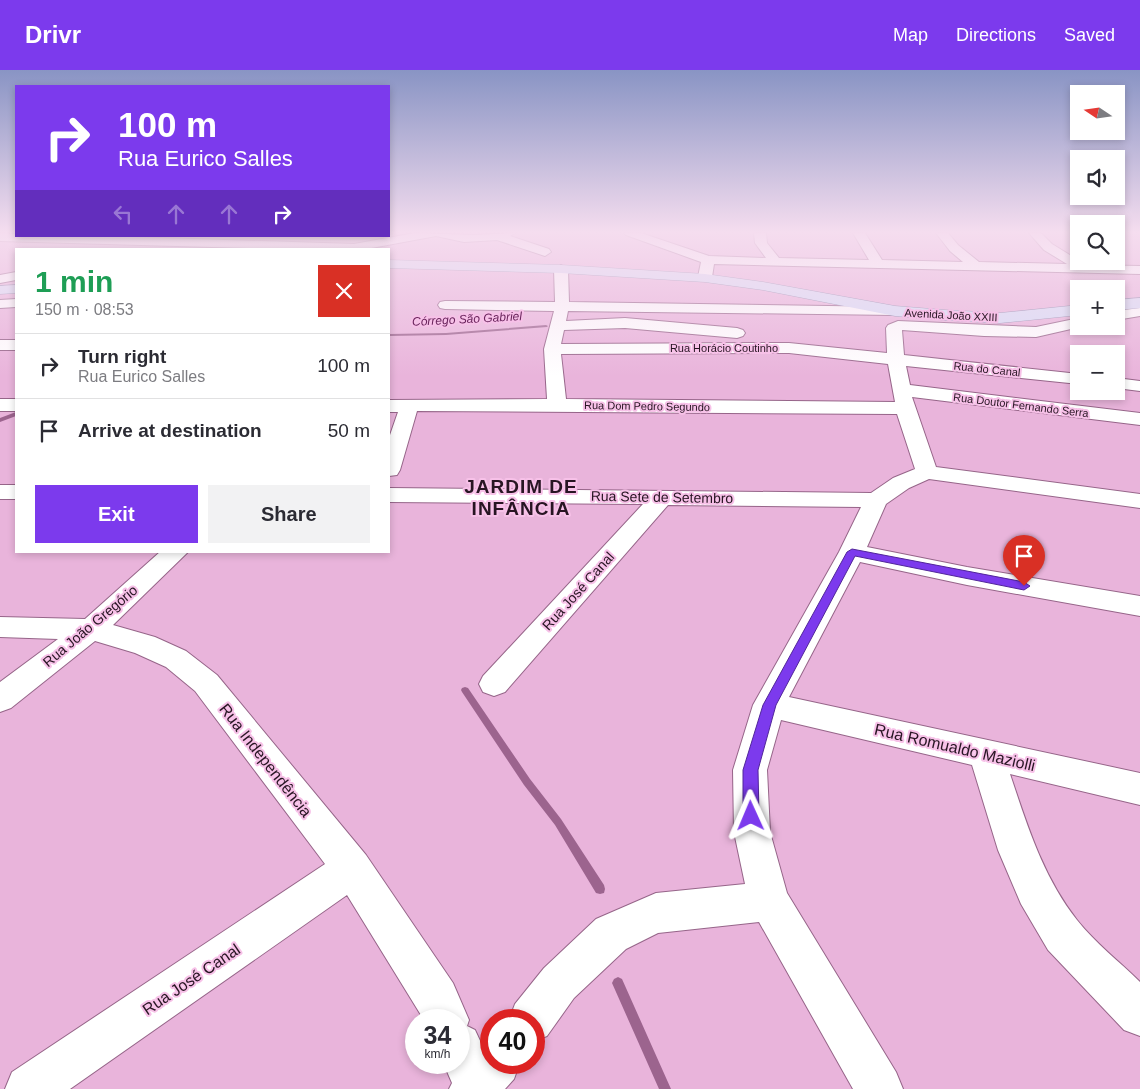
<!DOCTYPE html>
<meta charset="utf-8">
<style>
:root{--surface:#fff;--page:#f2f2f3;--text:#2b2b33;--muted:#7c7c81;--line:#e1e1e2;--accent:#7c3aed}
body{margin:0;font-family:Arial,sans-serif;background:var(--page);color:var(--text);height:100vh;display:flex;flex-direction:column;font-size:19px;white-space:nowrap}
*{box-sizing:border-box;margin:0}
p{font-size:16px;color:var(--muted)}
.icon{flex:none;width:28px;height:28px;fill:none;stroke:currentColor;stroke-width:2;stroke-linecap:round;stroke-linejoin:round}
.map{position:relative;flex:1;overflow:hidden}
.panel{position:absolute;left:15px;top:178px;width:375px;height:305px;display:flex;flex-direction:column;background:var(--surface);border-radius:0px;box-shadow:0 2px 8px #0003}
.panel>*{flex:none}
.top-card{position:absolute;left:15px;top:15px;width:375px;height:152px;border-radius:0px;box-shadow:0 2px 8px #0003;background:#7c3aed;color:#fff;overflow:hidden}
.needle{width:32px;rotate:283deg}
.tools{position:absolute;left:1070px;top:15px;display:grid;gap:10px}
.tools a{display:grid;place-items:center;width:55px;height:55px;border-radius:0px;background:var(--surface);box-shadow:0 2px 8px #0003;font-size:25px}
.speed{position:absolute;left:405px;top:939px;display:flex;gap:10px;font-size:25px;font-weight:700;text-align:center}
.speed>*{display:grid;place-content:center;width:65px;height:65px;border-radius:50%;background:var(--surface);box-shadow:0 2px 8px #0003;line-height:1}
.speed small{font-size:12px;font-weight:400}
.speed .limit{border:8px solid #d22;background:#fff;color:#111}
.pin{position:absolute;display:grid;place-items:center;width:42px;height:42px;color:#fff;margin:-51px -21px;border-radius:50% 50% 50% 0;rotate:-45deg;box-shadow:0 0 5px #0007}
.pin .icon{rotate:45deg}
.me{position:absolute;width:55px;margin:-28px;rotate:359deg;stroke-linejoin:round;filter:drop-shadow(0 0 4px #0008)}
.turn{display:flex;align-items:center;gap:18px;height:105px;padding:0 20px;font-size:22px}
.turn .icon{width:65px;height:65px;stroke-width:2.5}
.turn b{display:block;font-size:35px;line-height:42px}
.lanes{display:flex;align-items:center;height:48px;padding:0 20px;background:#0003;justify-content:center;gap:25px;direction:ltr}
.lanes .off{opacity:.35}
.round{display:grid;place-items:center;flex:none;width:52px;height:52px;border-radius:0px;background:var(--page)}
.overview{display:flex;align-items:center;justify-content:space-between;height:85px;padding:0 20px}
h1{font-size:30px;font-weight:600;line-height:38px;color:#1e9e55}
.action{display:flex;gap:10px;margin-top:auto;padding:10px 20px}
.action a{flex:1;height:58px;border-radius:0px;background:var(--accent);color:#fff;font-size:20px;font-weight:600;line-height:58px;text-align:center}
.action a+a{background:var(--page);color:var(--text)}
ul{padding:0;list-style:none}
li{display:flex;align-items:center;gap:15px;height:65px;padding:0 20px;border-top:1px solid var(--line)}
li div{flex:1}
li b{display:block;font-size:19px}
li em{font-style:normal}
header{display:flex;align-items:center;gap:30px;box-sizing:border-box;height:70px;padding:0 25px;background:var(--accent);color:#fff}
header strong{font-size:24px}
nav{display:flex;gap:28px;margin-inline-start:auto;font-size:18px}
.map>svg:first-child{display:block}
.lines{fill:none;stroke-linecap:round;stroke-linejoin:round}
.stream{fill:#9c648e;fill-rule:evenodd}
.minor-casing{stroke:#966589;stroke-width:2}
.major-casing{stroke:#8a88aa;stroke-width:1}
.minor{fill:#fff;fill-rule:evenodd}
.major{fill:#d8ddf7;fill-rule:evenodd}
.route{fill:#7c3aed;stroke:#51269a}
.labels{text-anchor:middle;stroke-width:4;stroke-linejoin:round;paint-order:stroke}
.far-street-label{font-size:11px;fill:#281523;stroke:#f7c1e8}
.far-water-label{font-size:12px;font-style:italic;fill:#6b255d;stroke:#f7c1e8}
.street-label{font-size:14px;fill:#281523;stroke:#f7c1e8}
.near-street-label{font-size:16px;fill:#281523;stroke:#f7c1e8}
.district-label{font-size:19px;font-weight:bold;letter-spacing:1px;fill:#281523;stroke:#f7c1e8}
</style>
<header>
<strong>Drivr</strong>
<nav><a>Map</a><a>Directions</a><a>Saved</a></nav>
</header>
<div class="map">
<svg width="1140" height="1019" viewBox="0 0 1140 1019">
<rect width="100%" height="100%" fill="#e9b4db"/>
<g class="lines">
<path class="stream" d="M546 255 548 256 547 257 446 265 389 266V264L446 263Z
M16 342V346L0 352V348Z
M465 617 468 618 530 709 561 749 604 815 605 819 604 823 600 824 596 823 555 755 524 715 462 622 461 620 462 618Z
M618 907 622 909 671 1019H659L612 913 614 909Z"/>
<g class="minor-casing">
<path id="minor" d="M0 163 16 164V166H99L354 174 415 163 474 165 515 163 510 166 549 179 551 182 545 186 497 170 464 172 436 166 366 179H287L0 171Z
M624 163H641L709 186 766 188 755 173 754 163H766L767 173 779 188 869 190 853 163H865L882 190 963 192 950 181 936 163H948L958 175 979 192 1067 194 1044 180 1029 163H1041L1052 174 1086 195 1140 196V204L714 194 712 207 705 211 698 207 701 192 626 165Z
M561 195 568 199 569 232 895 237 900 238 902 241 900 244 895 245 568 241 566 251 625 248 737 258 743 260 745 263 743 266 737 268 625 258 564 260 561 274 789 273 887 283 886 258 888 255 898 251 1036 257 1079 248V256H1084L1036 267 984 266 902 260 904 285 1079 304V314L906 296 910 315 1140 343V355L912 327 936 397 1140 424V438L929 409 909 418 886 434 867 477 967 497 1140 526V546L967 515 860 492 789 627 1140 703V735L1010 704C1027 755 1043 807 1077 850 1095 873 1120 892 1140 912V966L1124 960 1048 880 1021 834 998 780 972 695 781 650 767 700 770 762 787 823 896 1002 903 1019H853L759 852 658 863 626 879 574 928 547 966 534 971V950H509L515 934 544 898 596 849 656 823 745 814 734 762 733 700 753 635 839 482 861 437 668 435 505 622 494 626 483 622 479 614 483 606 643 434 389 432V418L871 423 893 408 915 399 897 344 417 341 400 400 397 405 389 406V368L398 342H389V330L547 329 544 279 554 241 445 239 440 238 438 235 440 232 445 231 555 232 554 199ZM789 283 888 294 895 332 566 329 561 284Z
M16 202V210L0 213V205Z
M16 229V237L0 238V230Z
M1140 238V246L1116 250V241Z
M0 270H16V280H0Z
M1116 308 1140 311V321L1116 318Z
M0 329H16V341H0Z
M0 415H16V429H0Z
M161 481H189L113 555 155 567 186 581 217 605 366 785 453 913 469 950 467 956 475 960 482 975 491 971V992H520L514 1009 505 1019H449L452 1013 443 992H459V950H424L347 825 70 1019H5L12 1002 325 794 195 621 166 597 135 583 95 571 11 638 0 642V612L58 569 0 567V547L85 549Z"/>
</g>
<g class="major-casing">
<path id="major" d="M389 190 561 195 705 204 763 212 895 236 944 240 1000 243 1079 235V245L1000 253 944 250 895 246 763 220 705 212 561 203 389 198Z
M16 215V223L0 224V216Z
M1140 228V238L1116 240V230Z"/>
</g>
<use href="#minor" class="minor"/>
<use href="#major" class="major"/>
</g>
<linearGradient id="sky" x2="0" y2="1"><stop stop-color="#8994c4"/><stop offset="0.53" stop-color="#f5ddef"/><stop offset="1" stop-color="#f5ddef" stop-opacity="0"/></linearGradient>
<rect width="1140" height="306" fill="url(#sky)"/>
<path class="route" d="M852 479 1024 512 1030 516 1024 520 855 486 776 635 758 700 759 746 757 752 751 754 746 752 743 746V700L763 635 847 482Z"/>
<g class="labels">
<g class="far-street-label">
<text transform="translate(951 245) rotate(3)" y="4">Avenida João XXIII</text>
<text x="724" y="282">Rua Horácio Coutinho</text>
<text transform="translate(987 299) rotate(6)" y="4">Rua do Canal</text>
<text transform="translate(1021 335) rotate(7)" y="4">Rua Doutor Fernando Serra</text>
<text transform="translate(647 336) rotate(1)" y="4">Rua Dom Pedro Segundo</text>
</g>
<g class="far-water-label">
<text transform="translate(467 249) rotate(-3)" y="4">Córrego São Gabriel</text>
</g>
<g class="street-label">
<text transform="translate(662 427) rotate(1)" y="5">Rua Sete de Setembro</text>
<text transform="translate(578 521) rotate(-48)" y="5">Rua José Canal</text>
<text transform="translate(90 556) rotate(-40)" y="5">Rua João Gregório</text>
</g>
<g class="near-street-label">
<text transform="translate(955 677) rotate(13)" y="6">Rua Romualdo Maziolli</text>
<text transform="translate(266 690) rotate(52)" y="6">Rua Independência</text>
<text transform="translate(191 909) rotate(-34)" y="6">Rua José Canal</text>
</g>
<g class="district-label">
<text x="521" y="423">JARDIM DE<tspan x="521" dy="22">INFÂNCIA</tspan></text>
</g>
</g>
</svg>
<div class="tools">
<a><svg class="needle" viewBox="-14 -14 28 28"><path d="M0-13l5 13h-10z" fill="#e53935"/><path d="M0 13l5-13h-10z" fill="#7c7c81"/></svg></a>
<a><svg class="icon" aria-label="sound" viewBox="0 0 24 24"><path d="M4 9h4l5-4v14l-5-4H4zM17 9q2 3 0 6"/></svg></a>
<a><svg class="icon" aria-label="search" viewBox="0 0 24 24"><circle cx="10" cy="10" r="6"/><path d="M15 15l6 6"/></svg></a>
<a>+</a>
<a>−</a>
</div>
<div class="speed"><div>34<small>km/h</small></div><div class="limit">40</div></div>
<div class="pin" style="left:1024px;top:516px;background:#d93025"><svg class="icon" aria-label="arrive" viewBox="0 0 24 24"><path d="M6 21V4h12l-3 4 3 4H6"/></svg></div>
<svg class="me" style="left:751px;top:746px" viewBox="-20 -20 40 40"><path d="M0-17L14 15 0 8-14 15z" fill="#7c3aed" stroke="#fff" stroke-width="4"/></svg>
<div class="top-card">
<div class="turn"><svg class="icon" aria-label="right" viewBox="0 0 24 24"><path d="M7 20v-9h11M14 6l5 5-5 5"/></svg><div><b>100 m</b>Rua Eurico Salles</div></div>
<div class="lanes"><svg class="icon off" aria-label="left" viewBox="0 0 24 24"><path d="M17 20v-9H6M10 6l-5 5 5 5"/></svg><svg class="icon off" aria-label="ahead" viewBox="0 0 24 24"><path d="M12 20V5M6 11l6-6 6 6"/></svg><svg class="icon off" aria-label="ahead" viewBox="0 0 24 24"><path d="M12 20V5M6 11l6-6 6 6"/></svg><svg class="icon" aria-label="right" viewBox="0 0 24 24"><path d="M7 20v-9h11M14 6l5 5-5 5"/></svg></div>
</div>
<section class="panel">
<div class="overview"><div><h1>1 min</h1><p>150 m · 08:53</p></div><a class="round" style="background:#d93025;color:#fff"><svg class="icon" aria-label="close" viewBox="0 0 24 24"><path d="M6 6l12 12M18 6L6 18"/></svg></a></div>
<ul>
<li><svg class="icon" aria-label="right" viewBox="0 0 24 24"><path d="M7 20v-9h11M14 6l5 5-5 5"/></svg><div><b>Turn right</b><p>Rua Eurico Salles</p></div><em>100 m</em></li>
<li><svg class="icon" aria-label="arrive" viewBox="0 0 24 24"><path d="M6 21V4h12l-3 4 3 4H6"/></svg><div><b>Arrive at destination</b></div><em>50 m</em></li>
</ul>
<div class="action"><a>Exit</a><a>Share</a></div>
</section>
</div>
